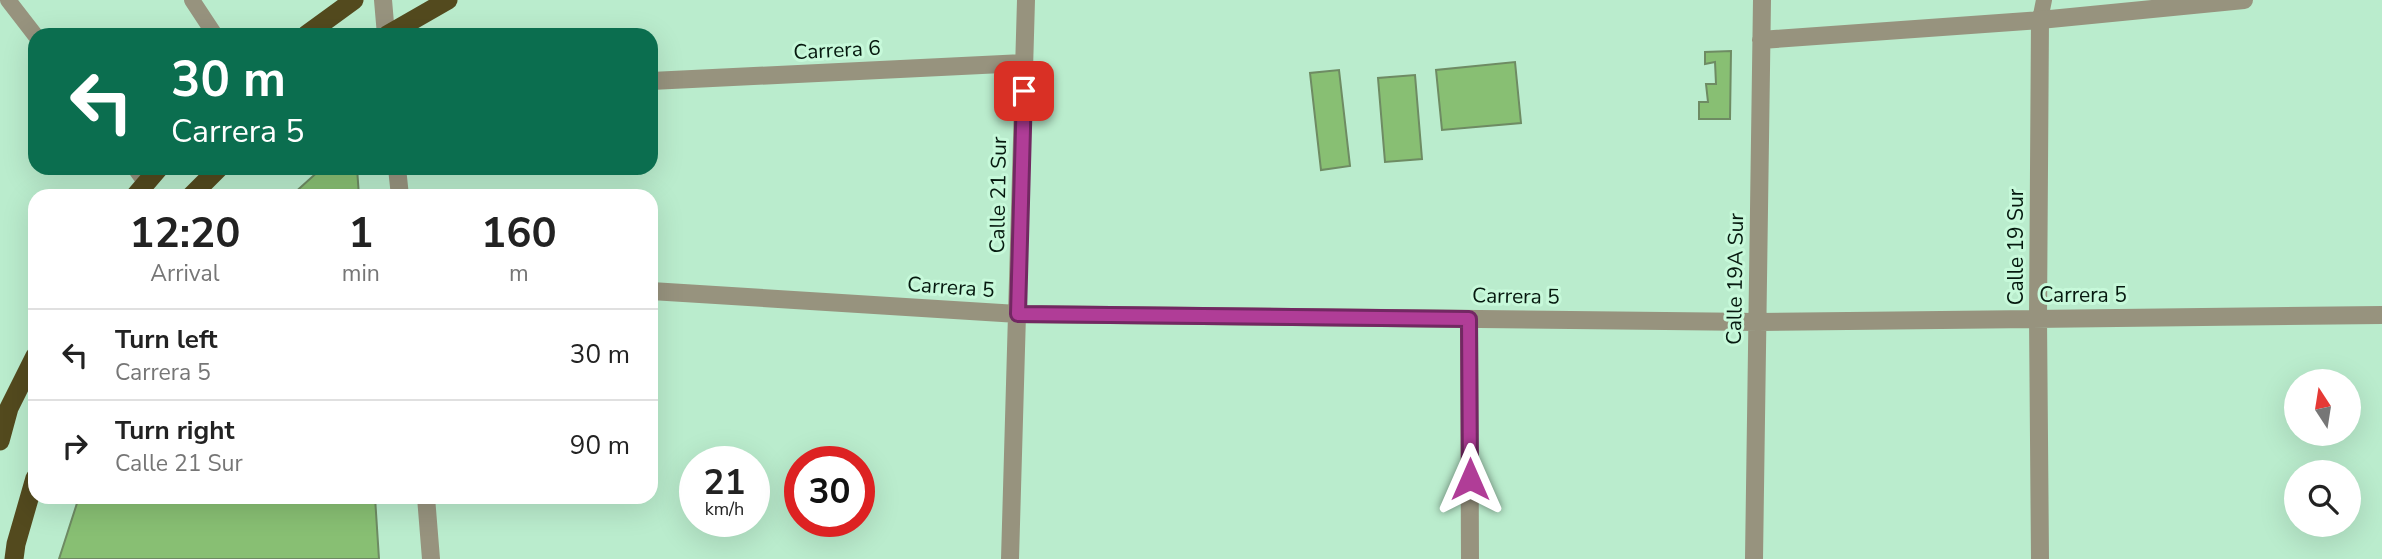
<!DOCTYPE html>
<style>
:root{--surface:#fff;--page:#f2f2f2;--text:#222;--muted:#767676;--line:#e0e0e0}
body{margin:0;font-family:"Nunito Sans",sans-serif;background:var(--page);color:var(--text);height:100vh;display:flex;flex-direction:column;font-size:26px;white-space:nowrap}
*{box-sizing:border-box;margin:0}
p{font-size:23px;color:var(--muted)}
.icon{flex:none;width:38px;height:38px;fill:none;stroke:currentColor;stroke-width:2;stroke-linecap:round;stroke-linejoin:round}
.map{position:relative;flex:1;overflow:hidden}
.side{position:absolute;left:28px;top:189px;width:630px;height:315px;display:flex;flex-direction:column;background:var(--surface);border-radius:21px;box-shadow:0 7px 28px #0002}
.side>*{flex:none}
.hud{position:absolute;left:28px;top:28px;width:630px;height:147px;border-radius:21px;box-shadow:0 7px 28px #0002;background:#0b6e4f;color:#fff;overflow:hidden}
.needle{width:46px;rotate:348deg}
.controls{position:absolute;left:2284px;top:369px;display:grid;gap:14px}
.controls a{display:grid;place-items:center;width:77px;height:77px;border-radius:50%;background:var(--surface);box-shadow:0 7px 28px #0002;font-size:35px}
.speed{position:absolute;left:679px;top:446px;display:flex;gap:14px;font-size:35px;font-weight:700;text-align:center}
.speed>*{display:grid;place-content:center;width:91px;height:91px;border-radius:50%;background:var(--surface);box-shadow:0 7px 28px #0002;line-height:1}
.speed small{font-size:18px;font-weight:400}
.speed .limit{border:10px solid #d22;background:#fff;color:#111}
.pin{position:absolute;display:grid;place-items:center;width:60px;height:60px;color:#fff;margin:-30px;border-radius:14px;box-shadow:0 4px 10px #0006}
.me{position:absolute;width:77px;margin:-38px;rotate:0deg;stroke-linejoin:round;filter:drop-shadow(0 0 5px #0008)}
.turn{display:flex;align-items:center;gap:24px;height:147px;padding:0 28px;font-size:32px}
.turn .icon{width:91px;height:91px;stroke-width:2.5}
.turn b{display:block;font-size:49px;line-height:60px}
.eta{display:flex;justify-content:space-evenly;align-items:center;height:119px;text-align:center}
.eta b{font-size:42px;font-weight:700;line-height:49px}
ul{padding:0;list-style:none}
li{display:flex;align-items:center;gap:21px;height:91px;padding:0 28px;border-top:2px solid var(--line)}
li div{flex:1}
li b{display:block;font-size:26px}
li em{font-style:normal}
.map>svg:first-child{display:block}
.building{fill:#88bf73;stroke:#6e8b63;stroke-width:2}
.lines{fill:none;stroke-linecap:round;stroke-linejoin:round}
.service{stroke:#97937e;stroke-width:16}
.minor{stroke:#97937e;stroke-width:18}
.trunk{stroke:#534a1e;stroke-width:19}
.route-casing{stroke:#722862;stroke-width:18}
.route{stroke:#b03d97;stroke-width:12}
.labels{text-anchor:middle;stroke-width:6;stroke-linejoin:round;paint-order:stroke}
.street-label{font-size:21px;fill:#06190f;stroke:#c7f9da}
</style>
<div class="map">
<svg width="2382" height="559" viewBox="0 0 2382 559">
<rect width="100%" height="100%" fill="#baeccd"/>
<path class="building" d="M1731 51 1730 119H1699V102H1708L1706 84H1716L1715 62 1705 64V52Z
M1515 62 1521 123 1442 130 1436 70Z
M1339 70 1350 166 1321 170 1310 73Z
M1415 75 1422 159 1385 162 1378 78Z
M322 168H357L359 196H291Z
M79 497H375L379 559H59Z"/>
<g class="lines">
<path class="service" d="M8 0 35 35
M192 0 215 35
M2040 20 2044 0
M135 168 145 182"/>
<path class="minor" d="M383 0 386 35
M1761 40 2040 20 2244 0
M651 81 1024 63
M397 168 400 196
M651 291 1018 314 1758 322 2382 315
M1469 319 1470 559
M426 497 431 559
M1010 559 1026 0
M1754 559 1762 0
M2040 559 2038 318 2040 20"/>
<path class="trunk" d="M306 35 354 0
M387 35 448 0
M135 196 159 168
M191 196 219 168
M0 441 9 408 35 356
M14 559 16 544 35 478"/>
</g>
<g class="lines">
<g class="route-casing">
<path id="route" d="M1024 91 1018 314 1469 319 1470 479"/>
</g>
<use href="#route" class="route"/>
</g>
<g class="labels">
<g class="street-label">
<text transform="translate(837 50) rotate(-3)" y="7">Carrera 6</text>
<text transform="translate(998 195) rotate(-89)" y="7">Calle 21 Sur</text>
<text transform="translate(2016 247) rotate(-90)" y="7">Calle 19 Sur</text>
<text transform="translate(1735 279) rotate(-89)" y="7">Calle 19A Sur</text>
<text transform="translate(951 287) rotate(4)" y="7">Carrera 5</text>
<text x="2083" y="302">Carrera 5</text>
<text transform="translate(1516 296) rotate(1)" y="7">Carrera 5</text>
</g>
</g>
</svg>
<div class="controls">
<a><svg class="needle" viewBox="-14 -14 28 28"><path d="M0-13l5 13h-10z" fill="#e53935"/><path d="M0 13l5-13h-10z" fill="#767676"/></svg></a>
<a><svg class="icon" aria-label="search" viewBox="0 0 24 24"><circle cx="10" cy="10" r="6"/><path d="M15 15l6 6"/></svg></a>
</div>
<div class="speed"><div>21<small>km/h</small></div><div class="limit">30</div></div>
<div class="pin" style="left:1024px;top:91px;background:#d93025"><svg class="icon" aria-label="arrive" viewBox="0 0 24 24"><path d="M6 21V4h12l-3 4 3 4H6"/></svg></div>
<svg class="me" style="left:1470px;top:479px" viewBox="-20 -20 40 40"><path d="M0-17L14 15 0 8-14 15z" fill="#b03d97" stroke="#fff" stroke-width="4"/></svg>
<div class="hud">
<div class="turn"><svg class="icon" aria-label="left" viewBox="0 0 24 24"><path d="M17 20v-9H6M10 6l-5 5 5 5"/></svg><div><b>30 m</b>Carrera 5</div></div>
</div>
<section class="side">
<div class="eta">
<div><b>12:20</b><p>Arrival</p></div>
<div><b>1</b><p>min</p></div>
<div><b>160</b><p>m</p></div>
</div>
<ul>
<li><svg class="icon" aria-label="left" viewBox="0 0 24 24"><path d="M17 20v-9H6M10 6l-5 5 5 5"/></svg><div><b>Turn left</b><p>Carrera 5</p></div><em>30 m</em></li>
<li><svg class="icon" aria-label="right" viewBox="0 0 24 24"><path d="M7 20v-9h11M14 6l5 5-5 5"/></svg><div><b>Turn right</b><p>Calle 21 Sur</p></div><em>90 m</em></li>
</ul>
</section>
</div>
